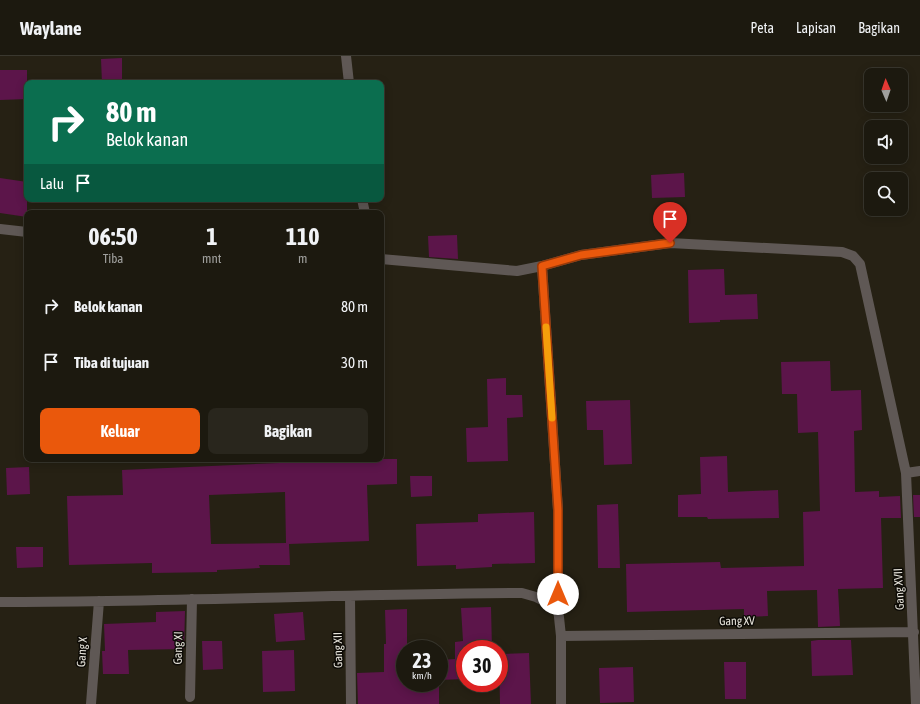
<!DOCTYPE html>
<html lang="id">
<style>
:root{--surface:#1c190f;--page:#29261d;--text:#f1f3f6;--muted:#a0a09e;--line:#3a382f;--accent:#ea580c}
body{margin:0;font-family:"Asap Condensed",sans-serif;background:var(--page);color:var(--text);height:100vh;display:flex;flex-direction:column;font-size:15px;white-space:nowrap}
*{box-sizing:border-box;margin:0}
p{font-size:13px;color:var(--muted)}
.icon{flex:none;width:22px;height:22px;fill:none;stroke:currentColor;stroke-width:2;stroke-linecap:round;stroke-linejoin:round}
.map{position:relative;flex:1;overflow:hidden}
.details{position:absolute;left:24px;top:154px;width:360px;height:252px;display:flex;flex-direction:column;background:var(--surface);border-radius:8px;box-shadow:0 2px 10px #0003,0 0 0 1px var(--line)}
.details>*{flex:none}
.hud{position:absolute;left:24px;top:24px;width:360px;height:122px;border-radius:8px;box-shadow:0 2px 10px #0003,0 0 0 1px var(--line);background:#0b6e4f;color:#fff;overflow:hidden}
.needle{width:26px;rotate:358deg}
.fabs{position:absolute;left:864px;top:12px;display:grid;gap:8px}
.fabs a{display:grid;place-items:center;width:44px;height:44px;border-radius:8px;background:var(--surface);box-shadow:0 2px 10px #0003,0 0 0 1px var(--line);font-size:20px}
.speed{position:absolute;left:396px;top:584px;display:flex;gap:8px;font-size:20px;font-weight:700;text-align:center}
.speed>*{display:grid;place-content:center;width:52px;height:52px;border-radius:50%;background:var(--surface);box-shadow:0 2px 10px #0003,0 0 0 1px var(--line);line-height:1}
.speed small{font-size:10px;font-weight:400}
.speed .limit{border:6px solid #d22;background:#fff;color:#111}
.pin{position:absolute;display:grid;place-items:center;width:34px;height:34px;color:#fff;margin:-41px -17px;border-radius:50% 50% 50% 0;rotate:-45deg;box-shadow:0 0 4px #0007}
.pin .icon{rotate:45deg}
.me{position:absolute;width:44px;margin:-22px;rotate:0deg;stroke-linejoin:round;filter:drop-shadow(0 0 3px #0008)}
.turn{display:flex;align-items:center;gap:14px;height:84px;padding:0 16px;font-size:18px}
.turn .icon{width:52px;height:52px;stroke-width:2.5}
.turn b{display:block;font-size:28px;line-height:34px}
.then{display:flex;align-items:center;height:38px;padding:0 16px;background:#0003;gap:8px;font-size:15px}
.eta{display:flex;justify-content:space-evenly;align-items:center;height:68px;text-align:center}
.eta b{font-size:24px;font-weight:700;line-height:28px}
.button{display:flex;gap:8px;margin-top:auto;padding:8px 16px}
.button a{flex:1;height:46px;border-radius:8px;background:var(--accent);color:#fff;font-size:16px;font-weight:700;line-height:46px;text-align:center}
.button a+a{background:var(--page);color:var(--text)}
ul{padding:0;list-style:none}
li{display:flex;align-items:center;gap:12px;height:56px;padding:0 16px}
li div{flex:1}
li b{display:block;font-size:15px}
li em{font-style:normal}
header{display:flex;align-items:center;gap:24px;box-sizing:border-box;height:56px;padding:0 20px;background:var(--surface);border-bottom:1px solid var(--line)}
header strong{font-size:19px}
nav{display:flex;gap:22px;margin-inline-start:auto;font-size:14px}
.map>svg:first-child{display:block}
.building{fill:#5c154a;fill-rule:evenodd}
.lines{fill:none;stroke-linecap:round;stroke-linejoin:round}
.street{stroke:#5f5855;stroke-width:10}
.route-casing{stroke:#983908;stroke-width:10}
.route{stroke:#ea580c;stroke-width:7}
.slow{stroke:#f59e0b;stroke-width:7}
.labels{text-anchor:middle;stroke-width:3;stroke-linejoin:round;paint-order:stroke}
.street-label{font-size:12px;fill:#e6e3da;stroke:#0d0b06}
</style>
<header>
<strong>Waylane</strong>
<nav><a>Peta</a><a>Lapisan</a><a>Bagikan</a></nav>
</header>
<div class="map">
<svg width="920" height="648" viewBox="0 0 920 648">
<rect width="100%" height="100%" fill="#262114"/>
<path class="building" d="M122 2V27H102L101 3Z
M0 14H27V43L0 44Z
M684 117 685 141 652 142 651 119Z
M0 122 27 126V161L0 157Z
M457 179 458 203 429 201 428 180Z
M724 213 725 239 757 238 758 263 720 264V266L689 267 688 214Z
M830 305 831 335 861 334 862 374 854 375 855 436 879 435V441L900 440 901 462H881L883 532 838 533 840 570 818 571 817 534 767 535 768 560 744 561V553L627 556 626 508 720 506 721 512 804 510 803 456 820 455 818 376 798 377 797 338H782L781 306Z
M506 322V339H522L523 361 507 362 508 405 467 406 466 372 488 371 487 323Z
M630 344 632 408 604 409 603 374H587L586 345Z
M727 400 728 436 778 434 779 462 708 463 707 461H678V439L701 438 700 401Z
M279 403H397V428L367 429 369 485 289 488 290 509H259L260 512 217 514V516L152 517V507L69 509 67 440 123 439 122 414 279 407ZM285 436 286 487 211 488 209 439Z
M29 411 30 438 7 439 6 412Z
M410 420H432V440L411 441Z
M913 439H920V461H914Z
M618 448 620 512H598L597 449Z
M534 456 535 507 492 508V511L456 513V509L417 510 416 468 478 466V458Z
M16 491H43V511L17 512Z
M491 551 492 593H465V623L439 624V604L455 603V586L463 585 461 552Z
M407 553V588L414 587V593H405V627H439V648H358L357 617 384 616V588H386L385 554Z
M185 555 184 593 128 594 129 618H103L102 595H105L104 568 156 566V556Z
M303 556 305 584 276 586 274 558Z
M818 584H851L853 619 812 620 811 585Z
M202 585H222L223 613 203 614Z
M294 594 295 635 263 636 262 595Z
M529 597 531 648H500L499 598Z
M724 606H746V643H725Z
M633 611 634 646 600 647 599 612Z"/>
<g class="lines">
<path class="street" d="M346 0 349 27
M362 143 365 157
M0 173 27 176
M381 203 517 215 542 210 581 199 670 187 842 196 853 200 860 208 906 417 916 648
M542 210 558 454V552
M906 417 920 415
M350 540 351 648
M0 546C174 546 348 538 522 537L536 541 558 552 561 580V648
M561 580 914 576
M190 641 192 543
M91 648 99 545"/>
</g>
<g class="lines">
<g class="route-casing">
<path id="route" d="M558 538V454L542 210 581 199 670 187"/>
</g>
<use href="#route" class="route"/>
<path class="slow" d="M546 271 552 362"/>
</g>
<g class="labels">
<g class="street-label">
<text transform="translate(899 533) rotate(-93)" y="4">Gang XVII</text>
<text transform="translate(737 565) rotate(-1)" y="4">Gang XV</text>
<text transform="translate(178 592) rotate(-89)" y="4">Gang XI</text>
<text transform="translate(338 594) rotate(-91)" y="4">Gang XII</text>
<text transform="translate(82 596) rotate(-86)" y="4">Gang X</text>
</g>
</g>
</svg>
<div class="fabs">
<a><svg class="needle" viewBox="-14 -14 28 28"><path d="M0-13l5 13h-10z" fill="#e53935"/><path d="M0 13l5-13h-10z" fill="#a0a09e"/></svg></a>
<a><svg class="icon" aria-label="sound" viewBox="0 0 24 24"><path d="M4 9h4l5-4v14l-5-4H4zM17 9q2 3 0 6"/></svg></a>
<a><svg class="icon" aria-label="search" viewBox="0 0 24 24"><circle cx="10" cy="10" r="6"/><path d="M15 15l6 6"/></svg></a>
</div>
<div class="speed"><div>23<small>km/h</small></div><div class="limit">30</div></div>
<div class="pin" style="left:670px;top:187px;background:#d93025"><svg class="icon" aria-label="arrive" viewBox="0 0 24 24"><path d="M6 21V4h12l-3 4 3 4H6"/></svg></div>
<svg class="me" style="left:558px;top:538px" viewBox="-20 -20 40 40"><circle r="19" fill="#fff"/><path d="M0-13L10 11 0 6-10 11z" fill="#ea580c"/></svg>
<div class="hud">
<div class="turn"><svg class="icon" aria-label="right" viewBox="0 0 24 24"><path d="M7 20v-9h11M14 6l5 5-5 5"/></svg><div><b>80 m</b>Belok kanan</div></div>
<div class="then">Lalu<svg class="icon" aria-label="arrive" viewBox="0 0 24 24"><path d="M6 21V4h12l-3 4 3 4H6"/></svg></div>
</div>
<section class="details">
<div class="eta">
<div><b>06:50</b><p>Tiba</p></div>
<div><b>1</b><p>mnt</p></div>
<div><b>110</b><p>m</p></div>
</div>
<ul>
<li><svg class="icon" aria-label="right" viewBox="0 0 24 24"><path d="M7 20v-9h11M14 6l5 5-5 5"/></svg><div><b>Belok kanan</b></div><em>80 m</em></li>
<li><svg class="icon" aria-label="arrive" viewBox="0 0 24 24"><path d="M6 21V4h12l-3 4 3 4H6"/></svg><div><b>Tiba di tujuan</b></div><em>30 m</em></li>
</ul>
<div class="button"><a>Keluar</a><a>Bagikan</a></div>
</section>
</div>
